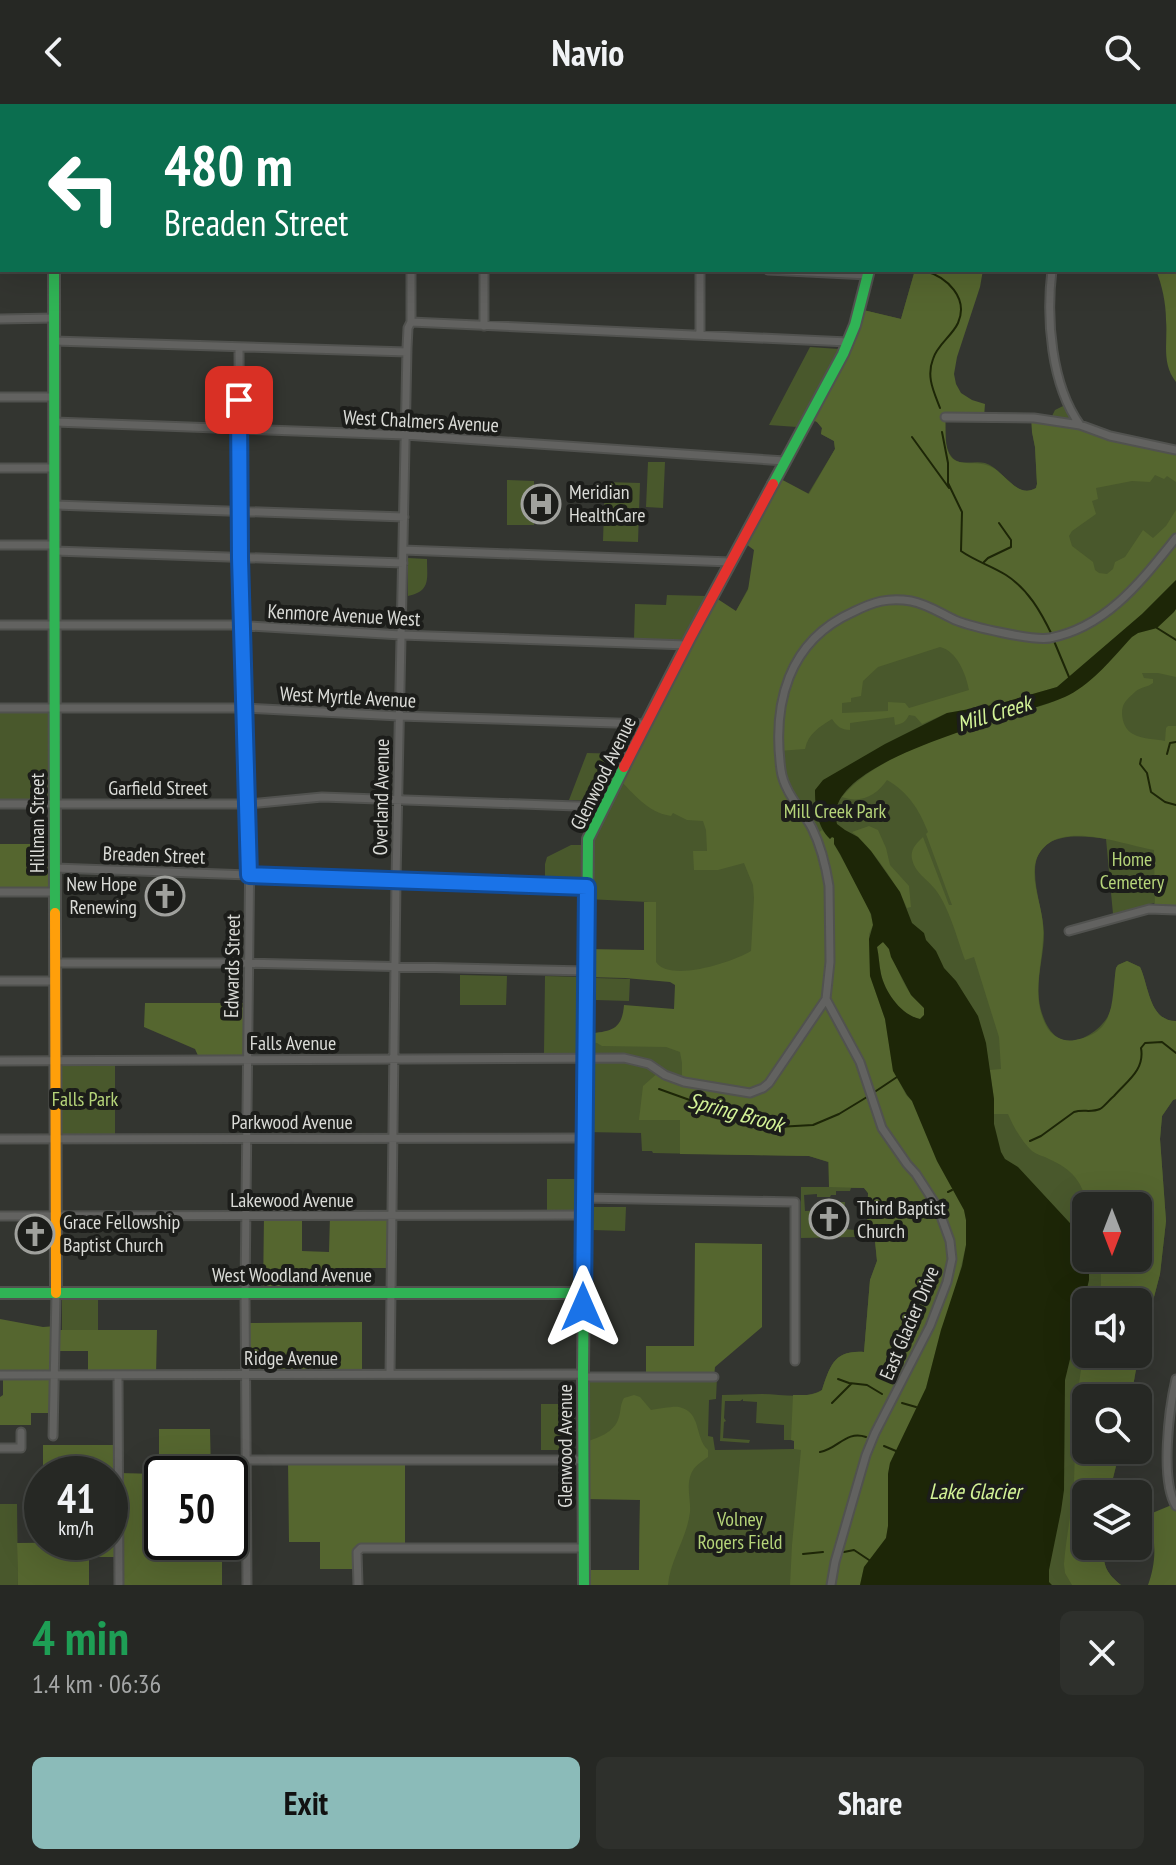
<!DOCTYPE html>
<meta charset="utf-8">
<style>
:root{--surface:#262824;--page:#2e302c;--text:#f1f3f6;--muted:#a4a6a6;--line:#424441;--accent:#8bbbb9}
body{margin:0;font-family:"PT Sans Narrow",sans-serif;background:var(--page);color:var(--text);height:100vh;display:flex;flex-direction:column;font-size:30px;white-space:nowrap}
*{box-sizing:border-box;margin:0}
p{font-size:26px;color:var(--muted)}
.icon{flex:none;width:44px;height:44px;fill:none;stroke:currentColor;stroke-width:2;stroke-linecap:round;stroke-linejoin:round}
.map{position:relative;height:1481px;overflow:hidden}
.details{display:flex;flex-direction:column;background:var(--surface);flex:1}
.details>*{flex:none}
.top-card{position:absolute;left:0px;top:0px;width:1176px;height:168px;box-shadow:0 8px 32px #0002,0 0 0 2px var(--line);background:#0b6e4f;color:#fff;overflow:hidden}
.needle{width:52px;rotate:180deg}
.controls{position:absolute;left:1072px;top:1088px;display:grid;gap:16px}
.controls a{display:grid;place-items:center;width:80px;height:80px;border-radius:12px;background:var(--surface);box-shadow:0 8px 32px #0002,0 0 0 2px var(--line);font-size:40px}
.speed{position:absolute;left:24px;top:1352px;display:flex;gap:16px;font-size:40px;font-weight:700;text-align:center}
.speed>*{display:grid;place-content:center;width:104px;height:104px;border-radius:50%;background:var(--surface);box-shadow:0 8px 32px #0002,0 0 0 2px var(--line);line-height:1}
.speed small{font-size:20px;font-weight:400}
.speed .limit{border:4px solid #111;border-radius:12px;background:#fff;color:#111}
.pin{position:absolute;display:grid;place-items:center;width:68px;height:68px;color:#fff;margin:-34px;border-radius:16px;box-shadow:0 4px 12px #0006}
.me{position:absolute;width:88px;margin:-44px;rotate:0deg;stroke-linejoin:round;filter:drop-shadow(0 0 6px #0008)}
.turn{display:flex;align-items:center;gap:28px;height:168px;padding:0 32px;font-size:36px}
.turn .icon{width:104px;height:104px;stroke-width:2.5}
.turn b{display:block;font-size:56px;line-height:68px}
.round{display:grid;place-items:center;flex:none;width:84px;height:84px;border-radius:12px;background:var(--page)}
.head{display:flex;align-items:center;justify-content:space-between;height:136px;padding:0 32px}
h1{font-size:48px;font-weight:700;line-height:60px;color:#1e9e55}
.action{display:flex;gap:16px;margin-top:auto;padding:16px 32px}
.action a{flex:1;height:92px;border-radius:12px;background:var(--accent);color:#111;font-size:32px;font-weight:700;line-height:92px;text-align:center}
.action a+a{background:var(--page);color:var(--text)}
header{display:flex;justify-content:space-between;align-items:center;height:104px;padding:0 32px;background:var(--surface);font-size:36px;font-weight:700}
.map>svg:first-child{display:block}
.green{fill:#49582c;fill-rule:evenodd}
.forest{fill:#55662f;fill-rule:evenodd}
.water{fill:#1d2607;fill-rule:evenodd}
.lines{fill:none;stroke-linecap:round;stroke-linejoin:round}
.stream{stroke:#1d2607;stroke-width:2}
.street-casing{stroke:#51524f;stroke-width:11}
.fast-casing{stroke:#51524f;stroke-width:14}
.slow-casing{stroke:#51524f;stroke-width:14}
.jam-casing{stroke:#51524f;stroke-width:14}
.street{stroke:#626260;stroke-width:7}
.fast{stroke:#30b455;stroke-width:10}
.slow{stroke:#ff9f0a;stroke-width:10}
.jam{stroke:#e5322d;stroke-width:10}
.route-casing{stroke:#114b97;stroke-width:20}
.route{stroke:#1a73e8;stroke-width:14}
.labels{text-anchor:middle;stroke-width:8;stroke-linejoin:round;paint-order:stroke}
.street-label{font-size:20px;fill:#dadbd7;stroke:#1c1d1a}
.poi-label{font-size:20px;fill:#dadbd7;stroke:#1c1d1a;text-anchor:start}
.park-label{font-size:20px;fill:#b5d479;stroke:#1c1d1a}
.water-label{font-size:22px;font-style:italic;fill:#d3f397;stroke:#1c1d1a}
</style>
<header><svg class="icon" aria-label="back" viewBox="0 0 24 24"><path d="M15 5l-7 7 7 7"/></svg>Navio<svg class="icon" aria-label="search" viewBox="0 0 24 24"><circle cx="10" cy="10" r="6"/><path d="M15 15l6 6"/></svg></header>
<div class="map">
<svg width="1176" height="1481" viewBox="0 0 1176 1481">
<rect width="100%" height="100%" fill="#333530"/>
<path class="green" d="M915 166C925 214 937 262 945 310 947 323 943 341 951 352 958 363 974 356 985 359 991 361 996 365 1000 369 1011 378 1021 393 1036 384L1037 380 1035 343 1032 328 1050 316 1055 306 1067 300 1080 321 1176 346V806L1155 805 1154 799 1113 810 1106 735C1078 731 1035 727 1035 768 1035 788 1043 808 1044 829 1044 853 1035 877 1040 902 1042 912 1048 927 1057 933 1074 945 1100 927 1108 912 1116 897 1114 880 1116 864L1118 861 1127 857 1140 863C1149 882 1149 917 1176 917V995L1173 996 1162 1012 1160 1035 1166 1117 1160 1170 1138 1254 1131 1294H1086V1346H1120L1109 1390H1086V1442H1104C1103 1461 1105 1468 1121 1481H584V1466H639L640 1388 584 1387 583 1273H717L716 1295 709 1296 708 1332 713 1333 715 1346 794 1345V1336H784V1321L756 1319 757 1298 743 1297V1295L740 1297H725L724 1314 726 1317 724 1318 723 1334 750 1336 749 1339 720 1337 722 1291C736 1291 749 1290 762 1290 782 1290 805 1296 822 1286 830 1262 834 1246 864 1248L870 1176 877 1157 875 1137 867 1132 868 1089 864 1084H851L850 1087H836V1091H831L830 1093H817V1090L804 1091 805 1107 827 1106V1109H823V1121L820 1122V1127H823L824 1131H835V1105H838L839 1098H845L844 1125 855 1126V1133L801 1134V1083H829L828 1058 809 1052 653 1049 652 1047H642L641 1029 585 1028 586 935H683L684 875 649 874 648 798 587 795 588 741 609 692 736 507 750 481 755 445 805 395 835 345 834 337 821 330 822 324 817 318 809 314 859 205 901 215ZM1086 1102H1138V1154H1086ZM1086 1198H1138V1250H1086Z
M810 243 839 245 797 323 769 321Z
M648 358H665L663 404 646 403Z
M507 376 534 377V421H507Z
M605 378 640 379 638 438 603 437Z
M408 454 427 455C427 475 431 487 408 492Z
M667 491 706 492 683 536 634 535 635 500 666 501Z
M55 603V694L47 696 0 697V604Z
M587 649 624 650 599 697 569 696Z
M571 741H582L581 777 545 776V760L547 753Z
M460 871 507 872 506 901H460Z
M545 872 580 873 579 949H544Z
M596 874 630 875 629 897 596 896Z
M55 956H115V1035H56Z
M547 1075H579L578 1106H547Z
M594 1103H626L625 1127 593 1126Z
M62 1196H98V1226H62Z
M541 1300H575V1346H541Z
M0 1400H17L18 1481H0Z"/>
<path class="forest" d="M1148 0H1176V278C1161 259 1168 238 1166 216 1166 199 1162 181 1156 166H1174V2H1147Z
M915 166H983L980 183 957 253 954 270 956 280 961 289 972 296 985 300 984 313H945C946 325 943 346 953 355 963 363 980 355 995 365 1007 373 1019 394 1036 384L1037 380 1035 343 1032 328 1031 314 1176 346V378L1167 372 1164 375 1155 371 1150 378 1132 377 1096 384 1098 395 1092 397 1096 410 1072 427 1069 432 1072 442 1093 458 1095 466 1099 469 1107 470 1113 465 1115 458 1125 453 1143 426 1153 434 1166 422 1176 406V476L1142 510 1057 583 998 600 947 609 922 620 915 612 909 611C906 617 903 620 895 621L894 613 850 619V626C841 626 837 622 832 615 819 623 808 630 805 645L779 647 781 670 816 731 822 726 830 735 832 733 834 734V740L867 799 872 816 873 821 869 830 870 872 885 915 893 966 906 991 912 997 937 1057 964 1106 966 1116V1141L954 1192 941 1226 926 1284 890 1359 888 1370V1422L886 1434 864 1463 860 1481H790L792 1441 801 1346 794 1345V1337L791 1336 793 1291C803 1291 814 1292 822 1286 830 1262 834 1246 864 1248L870 1176 877 1157 875 1137 867 1132 868 1089 864 1084 829 1083V1058L809 1052 680 1050V1016H639L643 982 660 967 682 977V959L680 948 666 943 602 942 597 939 586 938V930C609 927 622 928 624 901L674 905 675 881 670 878 625 874 586 873 587 845 644 846V798H656V858C670 879 733 858 751 847L754 794 753 781 744 759 718 766H694L693 747H707L706 726 703 717 687 716 673 709 671 712C647 708 634 690 618 674L713 492 736 507 748 486 754 446 742 437 777 373 809 390 835 345 834 337 821 330 822 324 817 318 809 314 859 205 901 215ZM940 543C957 547 966 570 969 586L909 604 905 599 888 598V607L842 609V599L851 598V594L861 592 863 577 878 563Z
M1176 505V573L1158 569H1142L1144 574 1153 575V579C1148 583 1141 583 1136 587 1132 591 1125 596 1123 602 1120 611 1124 626 1133 630 1142 635 1155 635 1165 637L1166 624 1168 622H1176V806L1155 805 1154 746C1125 741 1080 723 1052 737 1045 741 1039 748 1036 756 1030 777 1042 801 1043 822 1045 857 1028 892 1048 925 1055 934 1064 938 1075 936 1117 929 1111 896 1116 864L1118 861 1127 857 1140 863C1149 882 1149 917 1176 917V995L1173 996 1162 1012 1160 1035 1166 1117 1160 1170 1138 1254 1131 1294H1086V1346H1120L1109 1390H1086V1442H1104C1103 1461 1105 1468 1121 1481H1072L1065 1469 1064 1460C1066 1433 1072 1407 1074 1379 1076 1332 1074 1289 1086 1243V1250H1138V1198H1098L1101 1181V1154H1138V1102H1087C1083 1078 1072 1065 1049 1055 1044 1052 1037 1051 1032 1047 1022 1038 1013 1022 1008 1010H994V995L990 966 1001 965 999 933 974 853 965 856C957 834 949 803 935 785 927 775 915 769 912 755 910 745 917 739 923 733L949 801H952L926 730 928 728C919 705 908 688 887 676 877 691 861 700 842 693 881 646 966 626 1023 607 1036 603 1051 600 1063 593 1090 579 1113 556 1131 533L1138 529 1157 524Z
M869 722 878 726 886 744 890 761 909 782 911 803 907 804C899 783 870 741 852 728Z
M0 740H55V788H0Z
M881 838 885 839C895 854 899 874 910 889 914 895 920 899 924 904V911L920 915C901 911 885 888 881 870 879 861 879 852 877 843Z
M145 899H248L247 955 200 956 195 945 144 923Z
M302 1111V1147L329 1148 330 1111H392L391 1164H337L336 1189H263L264 1112Z
M695 1139 762 1140V1223L715 1263 714 1273H646V1242H694Z
M0 1215 43 1223 56 1222V1226H157L156 1271H88V1247H56L54 1309H31V1321H0V1293L3 1291V1272L0 1271Z
M362 1218V1270L245 1271V1219Z
M634 1291 640 1293 651 1306C659 1305 673 1302 679 1303 702 1308 694 1333 708 1346V1353C701 1358 694 1362 691 1370 686 1382 691 1396 690 1408 687 1434 670 1456 668 1481H584V1466H639L640 1396 584 1395 583 1339C597 1334 615 1329 619 1313 621 1306 620 1301 624 1294Z
M159 1325H210L211 1370H162V1438H196V1448H222V1481H119V1453H89V1481H18L17 1439 110 1438V1370H43V1341H119V1369L159 1370Z
M288 1356H405V1443L361 1444 357 1465H320V1438H289Z
M1176 1394V1481H1148C1156 1460 1158 1432 1145 1412L1174 1400Z"/>
<path class="water" d="M1176 476V505L1174 508 1157 524 1138 529 1132 533C1113 553 1094 578 1069 591 1028 612 817 654 837 720L845 726 858 733 871 747 900 788 912 819 924 829 926 836 936 847 944 864 956 877 978 912 986 939 994 995V1020L1001 1048 1005 1055 1018 1063 1069 1118 1076 1126 1086 1150 1089 1165V1176L1065 1276 1064 1386 1061 1407 1049 1466V1478L1052 1481H860L864 1463 886 1434 888 1422V1370L890 1359 926 1284 941 1226 962 1162 966 1141V1116L964 1106 937 1057 912 997 907 991 893 967 885 915 870 872 869 835 873 821 871 810 840 750 834 740V734L832 733 830 735C817 722 815 704 815 686L823 676 885 640 947 609 998 600 1057 583 1142 510ZM883 838 889 845 891 853 911 891 924 904V911L920 915C901 911 885 888 881 870 879 861 879 852 877 843Z"/>
<g class="lines">
<path class="stream" d="M1174 65H1176
M925 167C947 173 969 194 958 219 952 232 937 241 933 255 926 273 934 288 940 304
M942 328 948 359V379L962 408 961 447C975 457 992 462 1006 471 1028 485 1041 508 1052 531
M912 333 949 384
M984 458 988 454 1011 443V436L999 419
M1157 524 1176 536
M1054 537 1069 573
M1167 650 1170 639 1176 638
M1141 655 1140 660 1147 669 1151 688 1165 698 1176 701
M659 985 698 999 714 1007 743 1010 777 1023 813 1021 839 1010 867 993
M873 989 897 973
M1030 1037 1041 1032 1074 1008C1083 1005 1091 1009 1100 1005 1105 1002 1109 996 1114 992 1127 977 1145 966 1141 944L1145 939 1162 938 1176 949
M948 1088 952 1086
M881 1108C896 1109 909 1114 923 1106
M838 1275 849 1279 867 1281 882 1290
M832 1299 851 1280
M902 1299 916 1303
M884 1342 896 1347
M820 1348C838 1345 846 1326 866 1333
M844 1448 854 1446 869 1456
M803 1450 823 1448"/>
<g class="street-casing">
<path id="street" d="M410 0V2
M475 0 520 2
M704 2 705 0
M1076 2V0
M0 52H2
M0 113H2
M484 166V222
M768 166 868 171
M1052 166C1046 214 1051 281 1080 321
M0 215 54 214
M411 218 848 238
M700 231V166
M54 237 407 248
M239 243 240 454 250 734 245 1189 247 1481
M0 293H55
M945 313 1034 314 1080 321 1110 332 1176 346
M55 318 405 331 785 357
M0 364H55
M55 401 404 413
M0 441H55
M403 446 731 458
M55 447 403 459
M0 521H233L401 531 687 541
M0 604H245L399 612 646 620
M0 700H249L322 693 604 703
M55 764 587 783
M0 788H55
M1069 827 1149 805 1176 806
M55 859H238L586 867
M0 877H55
M826 895 860 958 882 1024 907 1060 916 1070 938 1104 950 1137 952 1155 947 1178 930 1222 875 1329 866 1351 835 1458 831 1481
M0 957 624 954 649 960 665 971 684 978 750 989 763 984 769 979 826 895 830 858 829 782C826 763 821 742 812 724 802 706 784 688 781 666 772 600 788 537 853 508 873 498 888 493 911 497 927 500 940 509 955 516 972 523 1033 537 1050 534 1107 523 1142 476 1176 434
M0 1035 585 1034
M584 1094 795 1098V1257
M0 1112 584 1111
M390 1270 396 776 407 244 408 224 411 218V166
M0 1271 583 1270
M118 1271 119 1481
M583 1273H714
M1176 1275C1169 1305 1160 1376 1176 1402
M53 1332 56 1189
M0 1344H21V1328
M246 1356H583
M358 1481 357 1448 361 1444H584"/>
</g>
<g class="fast-casing">
<path id="fast" d="M54 0V2
M54 166 55 809
M773 380 843 250 855 221 869 166
M0 1189H583
M584 1481 583 1270 588 735 624 663"/>
</g>
<g class="slow-casing">
<path id="slow" d="M894 0V2
M55 809 56 1189"/>
</g>
<g class="jam-casing">
<path id="jam" d="M624 663 690 534 773 380"/>
</g>
<use href="#street" class="street"/>
<use href="#fast" class="fast"/>
<use href="#slow" class="slow"/>
<use href="#jam" class="jam"/>
</g>
<g class="lines">
<g class="route-casing">
<path id="route" d="M239 296 240 454 249 771 587 783 583 1203"/>
</g>
<use href="#route" class="route"/>
</g>
<defs>
<g id="hospital-ring" transform="scale(2)"><circle r="9.5" fill="#1c1d1a" stroke="#a0a19d" stroke-width="1.5"/><path d="M-5-5h3v3.5h4V-5h3V5h-3V1.5h-4V5h-3Z" fill="#a0a19d"/></g>
<g id="church-ring" transform="scale(2)"><circle r="9.5" fill="#1c1d1a" stroke="#a0a19d" stroke-width="1.5"/><path d="M-1.2-6h2.4v3.5h3.3v2.4h-3.3V6h-2.4V-.1h-3.3v-2.4h3.3Z" fill="#a0a19d"/></g>
</defs>
<g fill-rule="evenodd">
<use href="#hospital-ring" x="541" y="400"/>
<use href="#church-ring" x="165" y="792"/>
<use href="#church-ring" x="829" y="1115"/>
<use href="#church-ring" x="35" y="1130"/>
</g>
<g class="labels">
<g class="street-label">
<text transform="translate(421 317) rotate(3)" y="7">West Chalmers Avenue</text>
<text transform="translate(344 511) rotate(3)" y="7">Kenmore Avenue West</text>
<text transform="translate(348 593) rotate(3)" y="7">West Myrtle Avenue</text>
<text transform="translate(603 669) rotate(-64)" y="7">Glenwood Avenue</text>
<text x="158" y="691">Garfield Street</text>
<text transform="translate(381 693) rotate(-89)" y="7">Overland Avenue</text>
<text transform="translate(37 719) rotate(-90)" y="7">Hillman Street</text>
<text transform="translate(154 751) rotate(2)" y="7">Breaden Street</text>
<text transform="translate(232 862) rotate(-89)" y="7">Edwards Street</text>
<text x="293" y="946">Falls Avenue</text>
<text x="292" y="1025">Parkwood Avenue</text>
<text x="292" y="1103">Lakewood Avenue</text>
<text x="292" y="1178">West Woodland Avenue</text>
<text transform="translate(909 1219) rotate(-67)" y="7">East Glacier Drive</text>
<text x="291" y="1261">Ridge Avenue</text>
<text transform="translate(565 1342) rotate(-90)" y="7">Glenwood Avenue</text>
</g>
<g class="poi-label">
<text x="569" y="395">Meridian<tspan x="569" dy="23">HealthCare</tspan></text>
<text x="137" y="787" text-anchor="end">New Hope<tspan x="137" dy="23">Renewing</tspan></text>
<text x="857" y="1111">Third Baptist<tspan x="857" dy="23">Church</tspan></text>
<text x="63" y="1125">Grace Fellowship<tspan x="63" dy="23">Baptist Church</tspan></text>
</g>
<g class="park-label">
<text x="835" y="714">Mill Creek Park</text>
<text x="1132" y="762">Home<tspan x="1132" dy="23">Cemetery</tspan></text>
<text x="85" y="1002">Falls Park</text>
<text x="740" y="1422">Volney<tspan x="740" dy="23">Rogers Field</tspan></text>
</g>
<g class="water-label">
<text transform="translate(994 609) rotate(-17)" y="8">Mill Creek</text>
<text transform="translate(736 1008) rotate(15)" y="8">Spring Brook</text>
<text x="975" y="1395">Lake Glacier</text>
</g>
</g>
</svg>
<div class="controls">
<a><svg class="needle" viewBox="-14 -14 28 28"><path d="M0-13l5 13h-10z" fill="#e53935"/><path d="M0 13l5-13h-10z" fill="#a4a6a6"/></svg></a>
<a><svg class="icon" aria-label="sound" viewBox="0 0 24 24"><path d="M4 9h4l5-4v14l-5-4H4zM17 9q2 3 0 6"/></svg></a>
<a><svg class="icon" aria-label="search" viewBox="0 0 24 24"><circle cx="10" cy="10" r="6"/><path d="M15 15l6 6"/></svg></a>
<a><svg class="icon" aria-label="layers" viewBox="0 0 24 24"><path d="M12 4l9 5-9 5-9-5zM3 14l9 5 9-5"/></svg></a>
</div>
<div class="speed"><div>41<small>km/h</small></div><div class="limit">50</div></div>
<div class="pin" style="left:239px;top:296px;background:#d93025"><svg class="icon" aria-label="arrive" viewBox="0 0 24 24"><path d="M6 21V4h12l-3 4 3 4H6"/></svg></div>
<svg class="me" style="left:583px;top:1203px" viewBox="-20 -20 40 40"><path d="M0-17L14 15 0 8-14 15z" fill="#1a73e8" stroke="#fff" stroke-width="4"/></svg>
<div class="top-card">
<div class="turn"><svg class="icon" aria-label="left" viewBox="0 0 24 24"><path d="M17 20v-9H6M10 6l-5 5 5 5"/></svg><div><b>480 m</b>Breaden Street</div></div>
</div>
</div>
<section class="details">
<div class="head"><div><h1>4 min</h1><p>1.4 km · 06:36</p></div><a class="round"><svg class="icon" aria-label="close" viewBox="0 0 24 24"><path d="M6 6l12 12M18 6L6 18"/></svg></a></div>
<div class="action"><a>Exit</a><a>Share</a></div>
</section>
